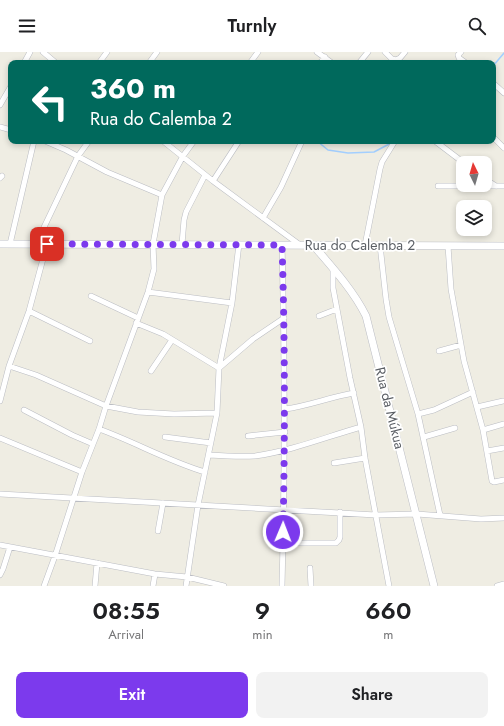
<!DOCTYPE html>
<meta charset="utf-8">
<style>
:root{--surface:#fff;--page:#f2f2f2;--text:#202124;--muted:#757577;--accent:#7c3aed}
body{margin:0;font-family:Jost,sans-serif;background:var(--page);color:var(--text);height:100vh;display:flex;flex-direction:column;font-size:15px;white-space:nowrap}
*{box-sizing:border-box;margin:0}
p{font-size:13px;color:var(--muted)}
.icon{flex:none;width:22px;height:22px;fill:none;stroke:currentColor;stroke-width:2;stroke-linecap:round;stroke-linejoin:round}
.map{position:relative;height:534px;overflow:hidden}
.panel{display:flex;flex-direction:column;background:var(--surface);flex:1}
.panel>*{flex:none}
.banner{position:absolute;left:8px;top:8px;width:488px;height:84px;border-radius:8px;box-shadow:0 2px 6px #0003;background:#00695c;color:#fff;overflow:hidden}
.needle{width:26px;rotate:355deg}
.controls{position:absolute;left:456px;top:104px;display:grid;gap:8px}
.controls a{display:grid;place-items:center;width:36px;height:36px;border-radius:8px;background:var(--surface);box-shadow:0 2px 6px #0003;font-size:20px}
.pin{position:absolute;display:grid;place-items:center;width:34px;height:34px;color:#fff;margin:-17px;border-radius:8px;box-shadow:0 2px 6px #0006}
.me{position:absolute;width:44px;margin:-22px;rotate:1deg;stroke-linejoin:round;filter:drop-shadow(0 0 3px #0008)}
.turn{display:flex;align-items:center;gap:14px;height:84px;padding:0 16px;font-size:18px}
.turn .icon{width:52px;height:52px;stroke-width:2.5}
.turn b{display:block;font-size:28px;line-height:34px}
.eta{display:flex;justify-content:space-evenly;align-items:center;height:68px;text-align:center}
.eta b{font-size:24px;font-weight:600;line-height:28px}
.button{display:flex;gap:8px;margin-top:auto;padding:8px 16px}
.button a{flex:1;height:46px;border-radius:8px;background:var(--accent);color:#fff;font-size:16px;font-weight:600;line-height:46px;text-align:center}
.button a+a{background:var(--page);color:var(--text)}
header{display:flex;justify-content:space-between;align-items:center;height:52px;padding:0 16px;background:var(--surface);font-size:18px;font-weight:600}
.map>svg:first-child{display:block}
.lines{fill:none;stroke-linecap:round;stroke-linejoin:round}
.stream{stroke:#a3cfff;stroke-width:1.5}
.street-casing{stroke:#bbbdc3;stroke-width:6}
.secondary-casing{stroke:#bcbec5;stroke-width:8}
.street{stroke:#fff;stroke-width:5}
.secondary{stroke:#fff;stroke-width:7}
.route{stroke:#7c3aed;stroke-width:7;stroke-dasharray:0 12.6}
.labels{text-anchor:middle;stroke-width:3.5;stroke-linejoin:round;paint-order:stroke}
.street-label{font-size:14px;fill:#5b5f65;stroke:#fff}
</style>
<header><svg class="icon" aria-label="menu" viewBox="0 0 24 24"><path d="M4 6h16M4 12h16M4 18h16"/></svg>Turnly<svg class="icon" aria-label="search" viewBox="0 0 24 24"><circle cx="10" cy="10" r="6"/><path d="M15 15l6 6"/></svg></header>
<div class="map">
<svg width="504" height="534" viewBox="0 0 504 534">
<rect width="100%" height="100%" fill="#efede3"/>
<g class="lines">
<path class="stream" d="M467 10 476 11
M457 11 463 10
M493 14 504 1
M317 89 328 98 348 101 374 100 393 90"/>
<g class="street-casing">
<path id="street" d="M43 0 56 11
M317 0 332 11
M385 0 392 7 396 8 400 6 405 0
M461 0 458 3 459 6 466 11
M24 11 30 0
M99 11 107 0
M149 11 157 0
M250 11 258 0
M320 11 325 5
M359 11 368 0
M493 31 504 41
M0 53 11 34
M0 75 11 78
M493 85 504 96
M45 89 66 98 107 120 162 143
M163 89 213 129 300 193
M435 89 464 111
M0 126 2 124
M485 127 496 134
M213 129 239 89
M438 134H504
M263 166 281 135 302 89
M10 192 34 89
M36 192 78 104 89 89
M182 192 184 168 186 160 205 123
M365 193 380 117 382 110 395 89
M380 193 386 247 389 265 418 362 440 463
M448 194 451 237 464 309 483 378 492 429 494 430 504 428
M333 216V236L337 257 350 326 361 375 365 406 389 534
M148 240 232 251
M91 244 138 266
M29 259 90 289
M319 264 337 257
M136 271 163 282 219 316 253 287 284 266
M439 299 461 293
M9 314 36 323 106 354 138 360 174 362 217 361
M151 319 172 288
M0 349 9 314 29 259 47 192
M477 355 503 349
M285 357C308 354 330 345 354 341
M24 358 72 383 93 392
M418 362 434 358 473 340
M99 377C135 390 168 409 205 420
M483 378 504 372
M248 384 285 380
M165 385 211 391
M424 385 455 376
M0 386 82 420
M487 399 504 396
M209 403C224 404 240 405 255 404 291 399 326 385 361 375
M334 411 365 406
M0 442 376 463 417 462 481 467 504 466
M158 479 163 451
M283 491H336L339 488 340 485V460
M0 493 155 522 187 525 224 534
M310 516 311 534
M0 523 3 517 10 495
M44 534 55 504 82 420 99 377 106 354 148 240 154 217 153 192 162 143 183 104 194 89
M95 534 97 511
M153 534 155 522
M186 534 198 453 217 361 219 316 232 251 239 192
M282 534C285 420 285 307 282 193
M497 534 504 532"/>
</g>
<g class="secondary-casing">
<path id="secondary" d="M0 192 504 194
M313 193C332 215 353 238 366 264L434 534"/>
</g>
<use href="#street" class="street"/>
<use href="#secondary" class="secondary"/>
</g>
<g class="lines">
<path class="route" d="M47 192 282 193C285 288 285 384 283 480"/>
</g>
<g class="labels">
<g class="street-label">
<text x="360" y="198">Rua do Calemba 2</text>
<text transform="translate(390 356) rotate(76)" y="5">Rua da Múkua</text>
</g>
</g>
</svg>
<div class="controls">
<a><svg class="needle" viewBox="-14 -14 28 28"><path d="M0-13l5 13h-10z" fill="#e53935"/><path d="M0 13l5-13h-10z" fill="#757577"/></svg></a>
<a><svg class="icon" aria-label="layers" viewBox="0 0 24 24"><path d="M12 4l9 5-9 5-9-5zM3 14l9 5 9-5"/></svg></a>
</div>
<div class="pin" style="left:47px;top:192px;background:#d93025"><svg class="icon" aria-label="arrive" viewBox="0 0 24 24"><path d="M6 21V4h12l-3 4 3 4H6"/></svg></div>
<svg class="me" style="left:283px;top:480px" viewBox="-20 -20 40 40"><circle r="17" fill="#7c3aed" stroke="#fff" stroke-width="3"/><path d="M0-11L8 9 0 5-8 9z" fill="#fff"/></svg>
<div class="banner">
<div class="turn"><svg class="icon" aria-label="left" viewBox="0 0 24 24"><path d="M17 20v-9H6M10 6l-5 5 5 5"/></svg><div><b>360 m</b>Rua do Calemba 2</div></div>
</div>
</div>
<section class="panel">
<div class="eta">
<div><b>08:55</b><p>Arrival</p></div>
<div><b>9</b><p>min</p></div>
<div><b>660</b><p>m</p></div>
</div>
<div class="button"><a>Exit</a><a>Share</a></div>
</section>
